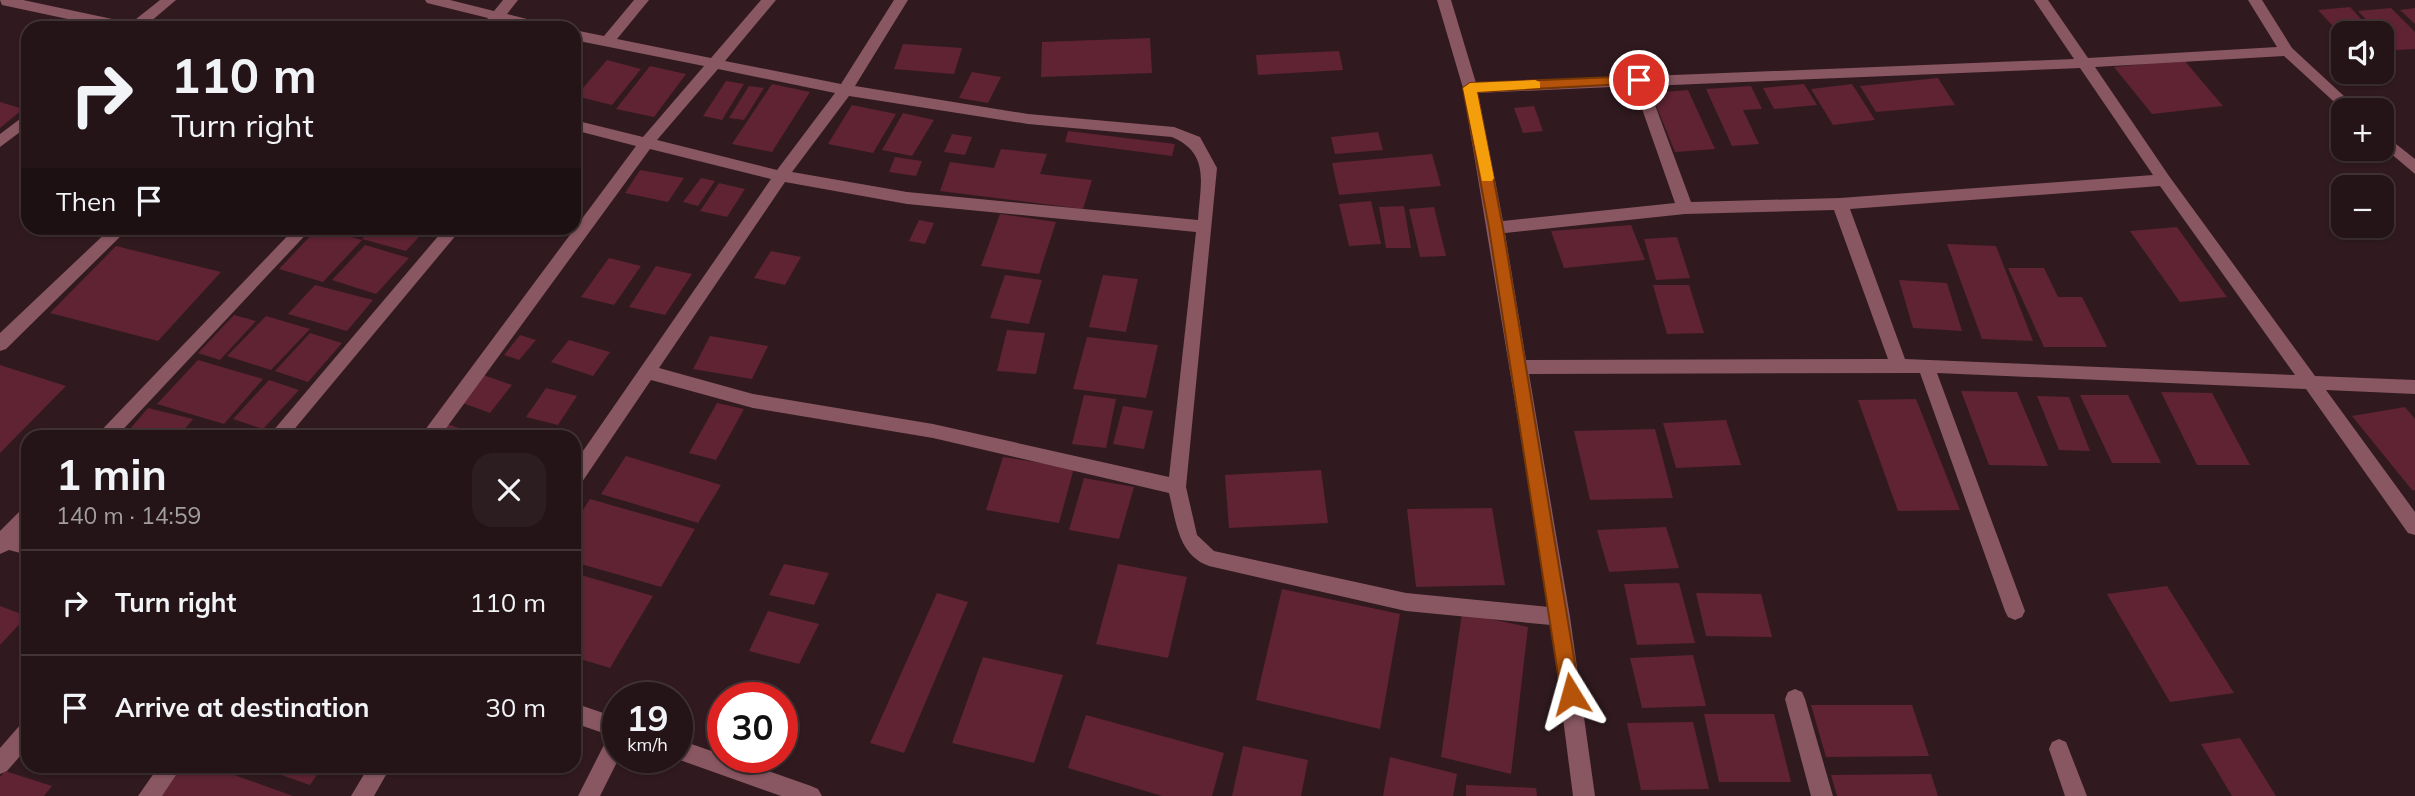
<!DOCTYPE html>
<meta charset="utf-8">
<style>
:root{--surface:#241417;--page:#2c1d20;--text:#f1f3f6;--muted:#a39ea1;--line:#413336}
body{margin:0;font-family:Mulish,sans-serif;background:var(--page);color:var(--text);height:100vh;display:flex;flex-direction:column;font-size:26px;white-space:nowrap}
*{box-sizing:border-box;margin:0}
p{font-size:23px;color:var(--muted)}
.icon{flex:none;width:38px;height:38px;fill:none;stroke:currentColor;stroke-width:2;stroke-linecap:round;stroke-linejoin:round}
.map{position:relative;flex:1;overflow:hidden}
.details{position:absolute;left:21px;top:430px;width:560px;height:343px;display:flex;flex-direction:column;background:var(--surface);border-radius:21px;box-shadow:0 2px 5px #0004,0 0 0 2px var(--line)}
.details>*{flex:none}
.top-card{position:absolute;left:21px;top:21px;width:560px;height:214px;border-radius:21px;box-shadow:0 2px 5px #0004,0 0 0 2px var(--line);background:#241417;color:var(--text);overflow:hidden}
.buttons{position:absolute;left:2331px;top:21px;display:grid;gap:14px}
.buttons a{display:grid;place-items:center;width:63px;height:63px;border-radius:14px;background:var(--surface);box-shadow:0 2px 5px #0004,0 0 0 2px var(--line);font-size:35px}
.speed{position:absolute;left:602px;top:682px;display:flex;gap:14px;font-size:35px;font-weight:700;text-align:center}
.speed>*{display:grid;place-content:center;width:91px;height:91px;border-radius:50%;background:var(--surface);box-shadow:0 2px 5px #0004,0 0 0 2px var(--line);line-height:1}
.speed small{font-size:18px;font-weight:400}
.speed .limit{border:10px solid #d22;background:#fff;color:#111}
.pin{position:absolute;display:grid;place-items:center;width:60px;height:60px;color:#fff;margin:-30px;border:4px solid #fff;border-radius:50%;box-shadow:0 2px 7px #0007}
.me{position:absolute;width:77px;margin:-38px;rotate:352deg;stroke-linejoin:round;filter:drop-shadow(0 0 5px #0008)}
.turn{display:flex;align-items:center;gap:24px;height:147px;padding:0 35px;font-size:32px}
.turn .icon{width:91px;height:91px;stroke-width:2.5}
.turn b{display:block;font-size:49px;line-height:60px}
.then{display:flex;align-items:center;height:66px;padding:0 35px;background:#0003;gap:14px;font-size:26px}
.round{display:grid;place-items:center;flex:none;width:74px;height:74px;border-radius:21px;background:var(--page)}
.summary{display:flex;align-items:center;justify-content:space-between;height:119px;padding:0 35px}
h1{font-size:42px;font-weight:700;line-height:52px}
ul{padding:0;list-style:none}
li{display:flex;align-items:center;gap:21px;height:105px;padding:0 35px;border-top:2px solid var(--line)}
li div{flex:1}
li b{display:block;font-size:26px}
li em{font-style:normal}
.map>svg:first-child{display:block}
.building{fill:#5f2333}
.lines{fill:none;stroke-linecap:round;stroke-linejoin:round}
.minor{fill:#895761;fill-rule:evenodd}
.route{fill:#b45309;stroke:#753606;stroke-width:2}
.slow{fill:#f59e0b}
</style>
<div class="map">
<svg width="2415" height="796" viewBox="0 0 2415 796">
<rect width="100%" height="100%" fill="#301a1f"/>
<path class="building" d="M2350 7 2374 33H2343V37L2318 10Z
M2391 8 2415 32V49L2395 50 2358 11Z
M2415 8V24L2400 10Z
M1150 38 1152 73 1041 77 1042 42Z
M903 44 962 48 954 74 894 69Z
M1339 51 1343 70 1258 75 1256 55Z
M607 60 641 69 612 105 576 96Z
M2184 60 2223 106 2152 114 2114 67Z
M650 66 686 74 654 117 616 109Z
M972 72 1001 77 988 103 959 98Z
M1938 78 1955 105 1876 112 1860 86Z
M726 81 744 84 722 120 703 116Z
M772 84 810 92 772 152 732 144Z
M1804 84 1817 105 1774 109 1763 88Z
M1852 84 1875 120 1833 125 1811 89Z
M749 86 764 88 744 120 729 118Z
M1751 86 1762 109 1743 110 1759 144 1732 146 1706 89Z
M1688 90 1715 149 1675 152 1651 93Z
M0 102 23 109 0 128Z
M852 105 896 114 873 153 828 144Z
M1534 106 1543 131 1523 133 1514 108Z
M903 113 934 120 912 156 882 150Z
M1068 131 1175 144 1172 156 1065 142Z
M1378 132 1383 150 1335 154 1331 137Z
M952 134 972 137 965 155 944 152Z
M1001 149 1047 154 1040 174 1092 180 1083 209 940 191 950 162 994 168Z
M1432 154 1441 186 1339 195 1332 163Z
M895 157 922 161 916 176 889 172Z
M640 170 684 178 668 202 625 193Z
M701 178 715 181 698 206 683 202Z
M719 183 745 189 727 217 700 211Z
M1371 201 1381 244 1349 246 1339 204Z
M1404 206 1411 248H1386L1379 207Z
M1434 207 1446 256 1420 257 1409 209Z
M1000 214 1056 222 1039 274 981 266Z
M919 220 934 223 925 244 909 241Z
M1631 225 1645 260 1564 268 1551 231Z
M2177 227 2227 297 2180 302 2130 231Z
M318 228 362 240 323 282 279 269Z
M372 228H427L406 251 362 239Z
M1677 237 1690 278 1656 280 1644 239Z
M1947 244 1996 246 2033 341 1982 339Z
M365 245 409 258 376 294 332 280Z
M116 246 221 272 158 341 50 313Z
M771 251 801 257 785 285 754 278Z
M609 258 641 266 614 305 581 297Z
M656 266 692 274 665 315 629 307Z
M2008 268H2044L2058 297H2082L2107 347H2044Z
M1005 275 1042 280 1029 324 990 318Z
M1103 275 1138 279 1126 332 1089 327Z
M1899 280 1947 283 1962 331 1913 328Z
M315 285 373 300 347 331 288 314Z
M1653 285H1689L1704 333 1667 334Z
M234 315 256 321 220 360 198 353Z
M266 316 310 329 271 370 227 356Z
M1007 330 1045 333 1036 374 997 371Z
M310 333 342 343 308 382 275 371Z
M520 335 536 340 519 360 504 355Z
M710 336 768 346 752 379 693 369Z
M1087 337 1158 345 1146 398 1073 389Z
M569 340 610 352 593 376 551 362Z
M198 360 263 379 224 424 157 404Z
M0 365 66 386 0 453Z
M483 375 512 385 490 413 460 402Z
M269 380 299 390 263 429 233 419Z
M546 388 577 396 558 425 526 417Z
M1961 391 2017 392 2048 466 1989 465Z
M2161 392 2212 393 2250 465H2197Z
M1084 395 1116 399 1106 448 1072 444Z
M2080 395H2128L2161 463H2112Z
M2037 396 2069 397 2090 451 2059 450Z
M1916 399 1960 510 1898 511 1858 400Z
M717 403 744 409 716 460 689 453Z
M1123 406 1153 411 1144 449 1113 444Z
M2405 407 2415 419V490H2412L2352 416Z
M148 408 193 419 177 438 124 436Z
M1726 420 1741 465 1676 468 1663 423Z
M447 424 468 431 462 438H435Z
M1655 429 1673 498 1590 500 1574 431Z
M626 456 721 485 698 523 601 494Z
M1003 457 1074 468 1059 523 986 510Z
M1321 470 1328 523 1229 528 1225 475Z
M1084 478 1134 487 1119 539 1069 530Z
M590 499 695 529 661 587 574 562V524Z
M1492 508 1505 585 1416 587 1407 509Z
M1666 527 1679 568 1609 572 1597 530Z
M784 564 829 573 814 605 769 595Z
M1118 564 1187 577 1168 658 1096 644Z
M574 573 653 596 610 668 574 657Z
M1679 583 1695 643 1637 645 1624 584Z
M2167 586 2234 693 2170 702 2107 594Z
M1282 589 1400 614 1380 729 1256 700Z
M937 593 968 602 904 753 870 743Z
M1696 593 1761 594 1772 637 1706 636Z
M0 606 27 616 0 645Z
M768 611 819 624 799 664 749 651Z
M1462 613 1528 627 1511 774 1441 757Z
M1693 655 1706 706 1642 708 1630 658Z
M983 657 1063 675 1034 763 952 743Z
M1811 705H1912L1929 756 1826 757Z
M1704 714H1774L1791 782H1719Z
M1086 715 1224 753 1212 796H1162L1068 768Z
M1693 722 1709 789 1641 790 1627 723Z
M2240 738 2276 796H2232L2201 744Z
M1243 746 1308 760 1301 796H1232Z
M1390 757 1457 774 1453 796H1383Z
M178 766H209L293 796H155Z
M256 766H323L310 785Z
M5 771 52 786 44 796H0V777Z
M1931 774 1938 796H1837L1831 775Z
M1466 785 1536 788 1537 796H1466Z"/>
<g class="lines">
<path class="minor" d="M0 0H23L131 23 160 0H176L143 28H110L2 5Z
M425 0H450L494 11 503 0H518L507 14 551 25 553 28H527L500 21 495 28H480L488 18 427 3Z
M634 0H649L617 39 711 58 761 0H776L725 61 841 84 894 0H908L855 86 1028 114 1174 127 1200 137 1217 168 1186 487 1197 535 1214 551 1406 593 1549 607 1463 88 1437 0H1451L1476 83 2074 59 2034 0H2048L2088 58 2277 47 2248 0H2262L2292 48 2359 110H2343L2284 56 2095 67 2169 176 2315 376 2415 380V394L2326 390 2415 512V535L2408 533 2306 389 1937 373 2025 611 2022 617 2015 620 2008 617 2005 611 1920 373 1529 374 1570 617 1595 796H1573L1551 625 1406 611 1209 566C1178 555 1176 521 1169 493L933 438 753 408 651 380 580 485 574 487V464L771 179 650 149 439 438H419L636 146 574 130V120L643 137 704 66 574 40V30L604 36ZM2080 68 2153 175 1840 198 1691 202 1648 86ZM718 69 835 93 777 170 657 140ZM1634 86 1675 203 1503 221 1478 93ZM849 96 1028 124 1172 137C1211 154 1200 184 1198 220L907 192 792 172ZM785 182 907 204 1196 232 1169 477 933 424 753 394 659 368ZM2160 186 2295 375 1905 359 1850 209ZM1834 210 1888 359 1526 360 1505 233 1685 214Z
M28 113V126L0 147V134Z
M2382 133 2415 159V174L2382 146Z
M111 228H129L6 349 0 351V333Z
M295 228H312L115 438H94Z
M445 228H462L287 438H267Z
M28 508V529L21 537 28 539V555L9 550 0 554V531L21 510Z
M1795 689 1802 692 1805 699 1833 796H1811L1785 699 1788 692Z
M574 703 618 718 619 758 600 796H578L609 735 574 723Z
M28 721V747L7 771 0 774V748L21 724Z
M677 739 723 755V758H731L811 786 818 789 822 796H781L677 759 674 758H677Z
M2059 739 2066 742 2087 796H2065L2049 749 2052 742Z
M159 766H182L162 796H138Z
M369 766H391L374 796H351Z"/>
</g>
<path class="route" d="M1639 76 1645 80 1643 83 1477 92 1503 228 1580 694 1577 700 1571 703 1564 700 1561 694 1489 228 1463 88 1470 83Z"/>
<path class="slow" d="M1535 80 1540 82V88L1477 92 1494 178 1492 181H1482L1463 88 1470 83Z"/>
</svg>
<div class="buttons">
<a><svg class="icon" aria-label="sound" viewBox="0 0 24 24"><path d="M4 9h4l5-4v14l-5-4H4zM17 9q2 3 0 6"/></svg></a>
<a>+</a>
<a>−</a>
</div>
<div class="speed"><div>19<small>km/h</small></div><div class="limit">30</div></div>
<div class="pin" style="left:1639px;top:80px;background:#d93025"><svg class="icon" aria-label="arrive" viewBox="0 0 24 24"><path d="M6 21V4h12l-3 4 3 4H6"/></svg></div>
<svg class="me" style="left:1571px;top:694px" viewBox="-20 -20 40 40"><path d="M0-17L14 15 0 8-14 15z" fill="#b45309" stroke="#fff" stroke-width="4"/></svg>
<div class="top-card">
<div class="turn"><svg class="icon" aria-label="right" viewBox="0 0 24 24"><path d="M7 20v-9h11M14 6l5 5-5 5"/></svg><div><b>110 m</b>Turn right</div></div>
<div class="then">Then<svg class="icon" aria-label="arrive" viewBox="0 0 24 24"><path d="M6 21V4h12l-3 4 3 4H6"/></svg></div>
</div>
<section class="details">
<div class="summary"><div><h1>1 min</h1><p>140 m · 14:59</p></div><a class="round"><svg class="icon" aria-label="close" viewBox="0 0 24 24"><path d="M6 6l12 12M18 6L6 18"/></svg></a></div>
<ul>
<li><svg class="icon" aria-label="right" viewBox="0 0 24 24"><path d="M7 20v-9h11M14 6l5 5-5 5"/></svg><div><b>Turn right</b></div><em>110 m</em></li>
<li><svg class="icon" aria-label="arrive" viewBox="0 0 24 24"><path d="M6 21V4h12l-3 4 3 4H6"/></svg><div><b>Arrive at destination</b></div><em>30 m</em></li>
</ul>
</section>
</div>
